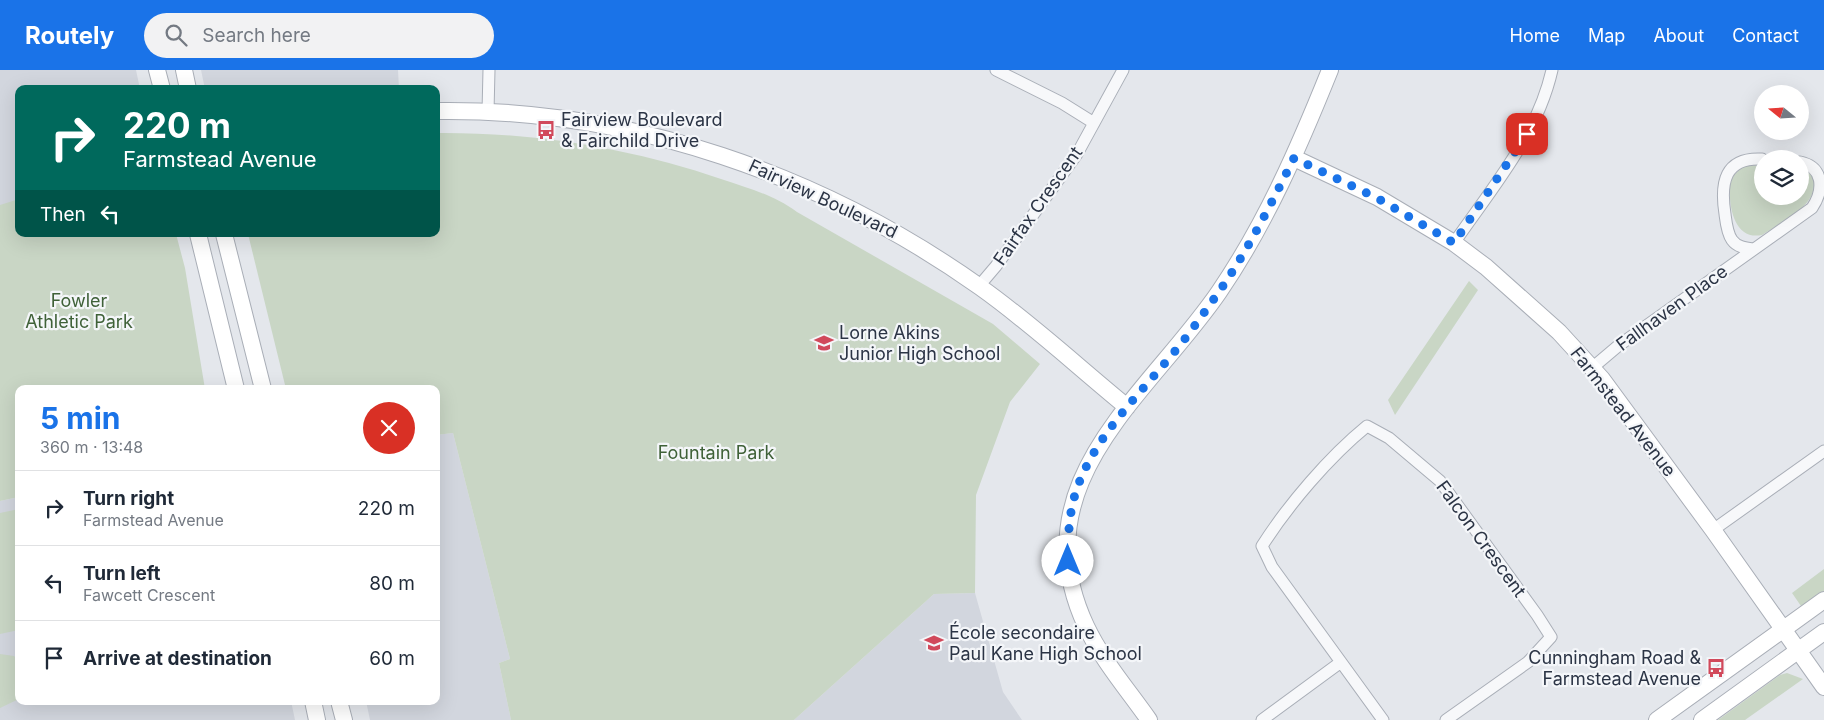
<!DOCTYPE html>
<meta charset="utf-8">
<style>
:root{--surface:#fff;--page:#f2f2f3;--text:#1f2937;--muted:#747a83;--line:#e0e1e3;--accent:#1a73e8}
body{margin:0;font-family:Inter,sans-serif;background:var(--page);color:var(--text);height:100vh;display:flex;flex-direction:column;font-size:19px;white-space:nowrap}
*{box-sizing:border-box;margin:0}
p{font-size:16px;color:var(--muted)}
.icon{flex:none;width:28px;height:28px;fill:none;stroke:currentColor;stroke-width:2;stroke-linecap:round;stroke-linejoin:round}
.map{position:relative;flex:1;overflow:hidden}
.side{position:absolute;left:15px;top:315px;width:425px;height:320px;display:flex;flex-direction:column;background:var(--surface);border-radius:10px;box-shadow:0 5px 20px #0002}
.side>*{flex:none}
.guide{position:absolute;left:15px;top:15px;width:425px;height:152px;border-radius:10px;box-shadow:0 5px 20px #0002;background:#00695c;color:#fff;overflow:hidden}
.needle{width:32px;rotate:288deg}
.buttons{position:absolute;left:1754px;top:15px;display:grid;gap:10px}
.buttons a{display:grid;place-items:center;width:55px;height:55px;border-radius:50%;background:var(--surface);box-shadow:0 5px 20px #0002;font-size:25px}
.pin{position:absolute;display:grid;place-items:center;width:42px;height:42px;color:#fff;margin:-21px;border-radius:10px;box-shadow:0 2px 8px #0006}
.me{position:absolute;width:55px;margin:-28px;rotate:0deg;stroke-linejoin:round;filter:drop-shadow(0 0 4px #0008)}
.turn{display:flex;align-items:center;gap:18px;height:105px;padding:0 25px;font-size:22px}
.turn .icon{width:65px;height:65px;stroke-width:2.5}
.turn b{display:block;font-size:35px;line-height:42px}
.then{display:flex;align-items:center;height:48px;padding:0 25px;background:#0003;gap:10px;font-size:19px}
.round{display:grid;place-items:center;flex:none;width:52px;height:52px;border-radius:26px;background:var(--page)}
.headline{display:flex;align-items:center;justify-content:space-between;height:85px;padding:0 25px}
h1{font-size:30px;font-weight:700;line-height:38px;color:var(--accent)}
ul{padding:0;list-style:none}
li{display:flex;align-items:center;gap:15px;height:75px;padding:0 25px;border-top:1px solid var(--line)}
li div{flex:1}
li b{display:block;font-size:19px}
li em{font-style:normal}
header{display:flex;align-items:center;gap:30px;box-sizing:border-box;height:70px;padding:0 25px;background:var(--accent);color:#fff}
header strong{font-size:24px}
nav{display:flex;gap:28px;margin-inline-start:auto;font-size:18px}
.search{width:350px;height:45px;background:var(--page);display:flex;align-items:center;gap:12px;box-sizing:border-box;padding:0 18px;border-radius:28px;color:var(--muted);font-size:19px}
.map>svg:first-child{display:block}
.built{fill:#d2d6de}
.green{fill:#c9d6c5}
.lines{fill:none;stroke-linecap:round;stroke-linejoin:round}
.street-casing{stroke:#a9aeb7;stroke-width:13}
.secondary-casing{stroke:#a9aeb7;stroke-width:18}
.street{stroke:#f7f8fa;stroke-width:11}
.secondary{stroke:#fff;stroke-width:16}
.route{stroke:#1a73e8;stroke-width:9;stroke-dasharray:0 16.2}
.labels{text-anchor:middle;stroke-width:4.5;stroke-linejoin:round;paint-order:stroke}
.poi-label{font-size:18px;fill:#2b3445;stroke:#f4f6f9;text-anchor:start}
.street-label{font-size:18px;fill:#2b3445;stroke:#f4f6f9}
.park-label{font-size:18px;fill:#3f6138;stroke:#f4f6f9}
</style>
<header>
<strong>Routely</strong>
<div class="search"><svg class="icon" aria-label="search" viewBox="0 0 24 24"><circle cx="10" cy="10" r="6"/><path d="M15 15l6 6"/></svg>Search here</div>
<nav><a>Home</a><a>Map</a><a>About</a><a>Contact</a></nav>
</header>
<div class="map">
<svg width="1824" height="650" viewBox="0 0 1824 650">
<rect width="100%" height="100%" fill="#e4e7ec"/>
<path class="built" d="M0 0H136L140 19H19V131L0 136Z
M201 0H398L399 19H205Z
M453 363 510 589 499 593 511 650H370L366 631H436V365Z
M19 427V631H291L295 650H0V431Z
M975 523 1003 622 1022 650H794L934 524Z"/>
<path class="green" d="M436 63C533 62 630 78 721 109 750 119 772 124 797 142L993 254 1040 294 1010 332 976 425 975 523 934 524 794 650H511L499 593 510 589 453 363 436 365V319H286L248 164H436Z
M1750 95 1762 96V126H1800V99L1812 105C1824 133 1782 152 1762 165 1732 171 1727 130 1731 108L1743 96Z
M19 129V164H176L185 198 205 319H19V427L0 431V135Z
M1469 211 1478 220 1395 345 1388 330Z
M19 439V560L0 564V443Z
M1824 499V521L1801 536 1792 523Z
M0 584 14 586 19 590V629L0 638Z
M1787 603 1803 609 1745 650H1718L1780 605Z"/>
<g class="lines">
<g class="street-casing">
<path id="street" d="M996 0 1062 33 1094 53
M488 42 489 0
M1454 173C1492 118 1537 66 1552 0
M1753 179C1745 178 1737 177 1732 170 1727 163 1726 152 1725 144 1720 112 1725 87 1762 89
M979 216 996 196 1077 84 1123 0
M1592 298 1618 276 1812 138C1824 120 1824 97 1800 92
M1713 460 1824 381
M1262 650 1341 592
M1383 650 1272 497 1262 476C1288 435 1329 387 1367 356L1389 368 1440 411 1537 545 1551 567 1528 592 1446 650"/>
</g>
<g class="secondary-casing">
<path id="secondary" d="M157 0 162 19
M184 0 188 19
M436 41C631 38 822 105 980 217 1031 253 1078 297 1127 337
M1294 88 1377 127 1454 173 1486 197 1559 262 1602 309 1713 460 1824 617
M198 164 236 319
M224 164 263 319
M313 631 317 650
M339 631 344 650
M1149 650C1128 620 1102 590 1086 556 1019 412 1147 327 1219 222 1266 153 1299 77 1330 0
M1657 650 1824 530
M1702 650 1824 562"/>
</g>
<use href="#street" class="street"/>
<use href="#secondary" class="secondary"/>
</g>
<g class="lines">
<path class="route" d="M1068 491C1068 464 1069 438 1079 413 1098 364 1137 327 1170 287 1185 270 1198 251 1211 233 1244 188 1269 138 1294 88L1377 128 1454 173 1527 64"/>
</g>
<defs>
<g id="bus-bare" transform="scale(1.5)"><path d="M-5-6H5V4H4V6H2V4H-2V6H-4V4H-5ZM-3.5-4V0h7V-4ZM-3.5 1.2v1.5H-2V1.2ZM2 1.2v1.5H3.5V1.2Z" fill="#d1495b" stroke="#f4f6f9" stroke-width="2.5" paint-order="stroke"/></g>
<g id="school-bare" transform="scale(1.5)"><path d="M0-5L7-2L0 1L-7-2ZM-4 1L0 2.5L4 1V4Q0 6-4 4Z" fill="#d1495b" stroke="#f4f6f9" stroke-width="2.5" paint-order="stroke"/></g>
</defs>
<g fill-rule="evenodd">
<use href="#bus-bare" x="546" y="60"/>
<use href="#school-bare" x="824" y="273"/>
<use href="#school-bare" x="934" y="573"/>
<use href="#bus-bare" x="1716" y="598"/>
</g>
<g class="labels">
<g class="poi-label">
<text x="561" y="56">Fairview Boulevard<tspan x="561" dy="21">&amp; Fairchild Drive</tspan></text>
<text x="839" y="269">Lorne Akins<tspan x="839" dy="21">Junior High School</tspan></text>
<text x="949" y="569">École secondaire<tspan x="949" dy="21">Paul Kane High School</tspan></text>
<text x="1701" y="594" text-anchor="end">Cunningham Road &amp;<tspan x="1701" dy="21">Farmstead Avenue</tspan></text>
</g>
<g class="street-label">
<text transform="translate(823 129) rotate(25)" y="6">Fairview Boulevard</text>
<text transform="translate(1038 136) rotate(-55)" y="6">Fairfax Crescent</text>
<text transform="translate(1672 238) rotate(-36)" y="6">Fallhaven Place</text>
<text transform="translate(1623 342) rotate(52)" y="6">Farmstead Avenue</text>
<text transform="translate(1481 469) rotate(54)" y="6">Falcon Crescent</text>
</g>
<g class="park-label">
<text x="79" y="237">Fowler<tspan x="79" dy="21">Athletic Park</tspan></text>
<text x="716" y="389">Fountain Park</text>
</g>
</g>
</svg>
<div class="buttons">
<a><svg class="needle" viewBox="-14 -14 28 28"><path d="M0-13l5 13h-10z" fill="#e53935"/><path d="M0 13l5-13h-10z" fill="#747a83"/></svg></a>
<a><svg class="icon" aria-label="layers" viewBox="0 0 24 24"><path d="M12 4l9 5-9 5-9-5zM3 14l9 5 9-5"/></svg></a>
</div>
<div class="pin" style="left:1527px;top:64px;background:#d93025"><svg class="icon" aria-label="arrive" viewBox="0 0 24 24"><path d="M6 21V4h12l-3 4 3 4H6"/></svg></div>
<svg class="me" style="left:1068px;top:491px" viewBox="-20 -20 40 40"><circle r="19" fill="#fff"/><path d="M0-13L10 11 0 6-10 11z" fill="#1a73e8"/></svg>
<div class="guide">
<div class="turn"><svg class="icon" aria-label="right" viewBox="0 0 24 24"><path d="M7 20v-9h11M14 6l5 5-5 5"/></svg><div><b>220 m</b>Farmstead Avenue</div></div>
<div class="then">Then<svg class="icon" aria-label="left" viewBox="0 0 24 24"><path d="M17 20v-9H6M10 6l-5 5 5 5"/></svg></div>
</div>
<section class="side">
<div class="headline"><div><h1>5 min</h1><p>360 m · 13:48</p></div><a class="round" style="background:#d93025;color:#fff"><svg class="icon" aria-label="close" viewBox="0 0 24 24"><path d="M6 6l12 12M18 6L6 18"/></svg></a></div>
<ul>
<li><svg class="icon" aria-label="right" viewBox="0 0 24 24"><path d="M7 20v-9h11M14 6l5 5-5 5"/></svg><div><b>Turn right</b><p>Farmstead Avenue</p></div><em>220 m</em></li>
<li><svg class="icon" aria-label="left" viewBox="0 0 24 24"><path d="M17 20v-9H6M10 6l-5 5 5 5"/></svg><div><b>Turn left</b><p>Fawcett Crescent</p></div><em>80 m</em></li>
<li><svg class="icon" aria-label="arrive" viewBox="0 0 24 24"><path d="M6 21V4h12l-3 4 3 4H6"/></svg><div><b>Arrive at destination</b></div><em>60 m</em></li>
</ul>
</section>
</div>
